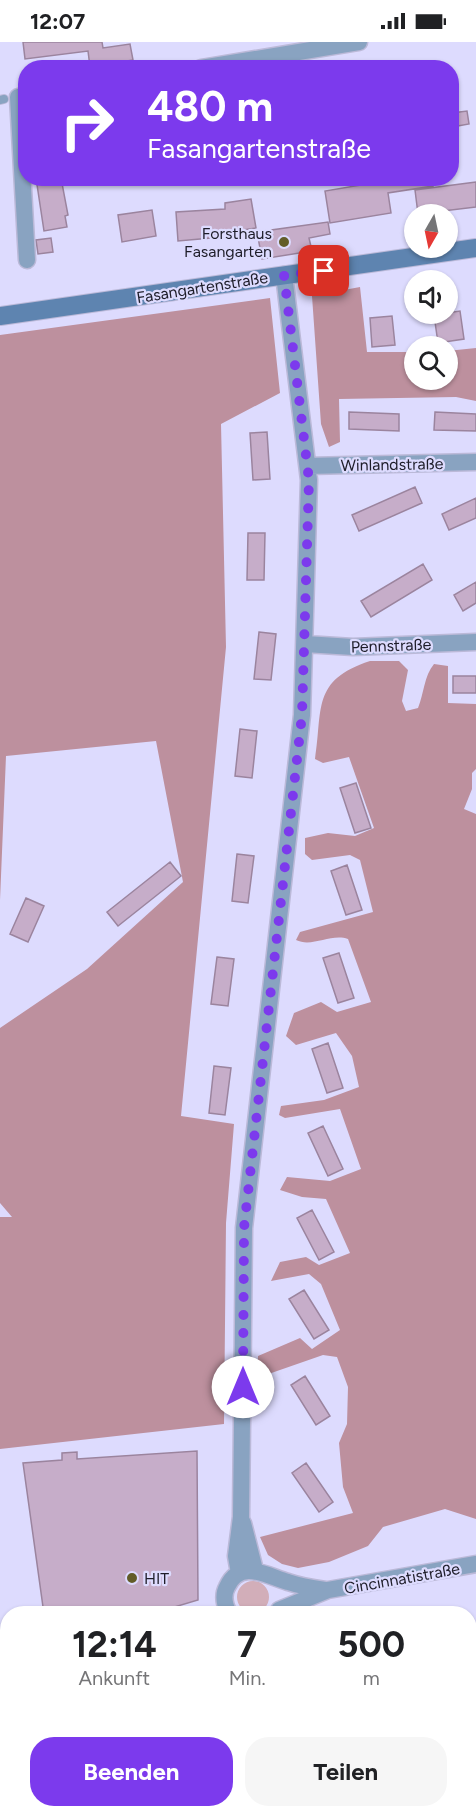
<!DOCTYPE html>
<html lang="de">
<meta charset="utf-8">
<style>
:root{--surface:#fff;--page:#f6f6f6;--text:#202124;--muted:#757577;--accent:#7c3aed}
body{margin:0;font-family:Figtree,sans-serif;background:var(--page);color:var(--text);height:100vh;display:flex;flex-direction:column;font-size:22px;white-space:nowrap}
*{box-sizing:border-box;margin:0}
p{font-size:20px;color:var(--muted)}
.icon{flex:none;width:33px;height:33px;fill:none;stroke:currentColor;stroke-width:2;stroke-linecap:round;stroke-linejoin:round}
.map{position:relative;flex:1;overflow:hidden}
.sheet{position:absolute;left:0px;top:1564px;width:477px;height:212px;display:flex;flex-direction:column;background:var(--surface);border-radius:24px 24px 0 0;box-shadow:0 2px 4px #0004}
.sheet>*{flex:none}
.top-card{position:absolute;left:18px;top:18px;width:441px;height:126px;border-radius:24px;box-shadow:0 2px 4px #0004;background:#7c3aed;color:#fff;overflow:hidden}
.needle{width:39px;rotate:189deg}
.fabs{position:absolute;left:404px;top:162px;display:grid;gap:12px}
.fabs a{display:grid;place-items:center;width:54px;height:54px;border-radius:50%;background:var(--surface);box-shadow:0 2px 4px #0004;font-size:30px}
.pin{position:absolute;display:grid;place-items:center;width:51px;height:51px;color:#fff;margin:-26px;border-radius:12px;box-shadow:0 3px 9px #0006}
.me{position:absolute;width:66px;margin:-33px;rotate:0deg;stroke-linejoin:round;filter:drop-shadow(0 0 4px #0008)}
.turn{display:flex;align-items:center;gap:21px;height:126px;padding:0 30px;font-size:27px}
.turn .icon{width:78px;height:78px;stroke-width:2.5}
.turn b{display:block;font-size:42px;line-height:51px}
.eta{display:flex;justify-content:space-evenly;align-items:center;height:102px;text-align:center}
.eta b{font-size:36px;font-weight:700;line-height:42px}
.action{display:flex;gap:12px;margin-top:auto;padding:12px 30px}
.action a{flex:1;height:69px;border-radius:24px;background:var(--accent);color:#fff;font-size:24px;font-weight:700;line-height:69px;text-align:center}
.action a+a{background:var(--page);color:var(--text)}
.status{display:flex;justify-content:space-between;align-items:center;height:42px;padding:0 30px;background:var(--surface);direction:ltr}
.status svg{height:16px;fill:currentColor}
.map>svg:first-child{display:block}
.green{fill:#d2aeb9}
.forest{fill:#bd909e}
.building{fill:#c6adc9;stroke:#9b849e;stroke-width:1.5}
.lines{fill:none;stroke-linecap:round;stroke-linejoin:round}
.lane-casing{stroke:#bbb9d8;stroke-width:10}
.street-casing{stroke:#bbb9d8;stroke-width:19}
.secondary-casing{stroke:#bbb9d8;stroke-width:20}
.lane{stroke:#89a3c1;stroke-width:8}
.street{stroke:#89a3c1;stroke-width:16}
.secondary{stroke:#5e84b0;stroke-width:18}
.rail-casing{stroke:#84839b;stroke-width:7}
.rail{stroke:#dddbfe;stroke-width:4.5;stroke-dasharray:14;stroke-linecap:butt}
.route{stroke:#7c3aed;stroke-width:10;stroke-dasharray:0 18}
.poi-dot{fill:#625c28;stroke:#dddbfe;stroke-width:2}
.labels{text-anchor:middle;stroke-width:4.5;stroke-linejoin:round;paint-order:stroke}
.poi-label{font-size:16px;fill:#1e1d29;stroke:#dddbfe;text-anchor:end}
.street-label{font-size:16px;fill:#1e1d29;stroke:#dddbfe}
</style>
<div class="status"><b>12:07</b><svg viewBox="0 0 49 12"><path d="M0 12V9h3v3zM5 12V6h3v6zM10 12V3h3v9zM15 12V0h3v12zM26 1h20v11H26zM47 4h2v5h-2z"/></svg></div>
<div class="map">
<svg width="476" height="1775" viewBox="0 0 476 1775">
<rect width="100%" height="100%" fill="#dddbfe"/>
<path class="green" d="M237 1555a16 16 0 1 1 32 0a16 16 0 1 1-32 0Z
M476 1758V1775H431L429 1769 470 1768V1760Z"/>
<path class="forest" d="M360 245 367 310H414V338H447V309L476 306V359L456 355 339 357 340 400 329 405 321 382 312 254Z
M270 256 280 351 221 382 226 605 181 1074 234 1082 226 1181 224 1382 0 1407V1175H12L0 1161V986L87 927 183 840 156 699 6 714 0 858V293Z
M370 619H399L408 628 402 659 406 669 418 666C424 651 424 634 434 622L448 624V661L476 662V727L472 731V747L464 767 476 772V1477L445 1467 383 1485 368 1504 329 1520 298 1526 282 1522 268 1513 260 1495 353 1471 343 1445 339 1401 347 1382 348 1345 337 1315 323 1313 257 1336 258 1314 300 1296 312 1307 340 1288 321 1242 309 1232 271 1239 280 1220 306 1215 319 1223 350 1211 326 1157 302 1155 280 1148 287 1135 330 1139 361 1127 340 1067 285 1076 279 1073 281 1064 324 1058 359 1045 352 1014 336 991 296 1003 286 994 294 971 321 960 337 970 371 960 348 897C331 891 312 906 296 898L300 890 373 870 360 818 350 813 312 818 305 812V796L328 791 355 794 374 786 349 715 323 721 315 717C323 668 311 638 370 619Z"/>
<path class="building" d="M23 0H102L103 6 130 2 133 18 90 25 88 9 25 17Z
M467 69 469 82 452 85V71Z
M36 136H61L68 173 65 174 67 185 44 189Z
M402 136H433V144L388 151 391 171 330 181 325 149Z
M476 140V165L418 172 415 148Z
M251 157 256 186 211 193V196L178 199 176 170 225 167V161Z
M152 168 156 194 122 200 118 173Z
M328 180 330 192 309 196 312 209 262 217 257 190Z
M51 196 53 210 38 212 36 198Z
M460 269 464 297 438 301 434 273Z
M392 274 395 303 372 305 370 276Z
M349 370 399 372V389L349 387Z
M435 370 476 372V389L434 388Z
M267 390 270 437 253 438 250 391Z
M415 445 422 461 359 489 352 473Z
M476 456V476L449 488 442 472Z
M248 491H265L264 538H247Z
M423 522 432 538 371 575 361 559Z
M476 540V561L463 569 454 553Z
M259 590 276 592 271 638 254 637Z
M453 634H476V651H453Z
M240 687 257 689 252 736 235 734Z
M356 741 371 786 355 791 340 746Z
M237 812 254 814 248 861 232 859Z
M170 820 181 834 118 884 107 870Z
M347 823 362 868 346 873 331 829Z
M26 856 44 864 28 900 10 892Z
M339 911 354 956 338 961 323 916Z
M217 915 234 917 228 964 211 962Z
M328 1001 343 1046 327 1051 312 1007Z
M214 1024 231 1026 225 1073 209 1071Z
M323 1084 343 1127 328 1134 308 1091Z
M312 1168 334 1210 319 1218 297 1176Z
M304 1248 329 1288 314 1297 289 1257Z
M305 1334 330 1374 316 1383 291 1343Z
M197 1409 198 1558 151 1572H44L23 1421 62 1418V1411L77 1410V1417Z
M306 1421 333 1460 319 1470 292 1431Z"/>
<g class="lines">
<g class="lane-casing">
<path id="lane" d="M0 58 4 57"/>
</g>
<g class="street-casing">
<path id="street" d="M201 26 359 0
M18 55 27 218
M308 424 476 420
M305 602 353 605 476 600
M243 1481 255 1528
M239 1531 236 1514 241 1475 244 1186 302 673 309 438 284 233
M279 1568 328 1548 476 1522
M229 1572C225 1564 222 1554 227 1545 240 1516 267 1534 288 1540 300 1544 312 1546 325 1548"/>
</g>
<g class="secondary-casing">
<path id="secondary" d="M0 274 476 206"/>
</g>
<use href="#lane" class="lane"/>
<use href="#street" class="street"/>
<use href="#secondary" class="secondary"/>
<g class="rail-casing">
<path id="rail" d="M0 1636 8 1686
M0 1696 8 1744
M11 1768 12 1775"/>
</g>
<use href="#rail" class="rail"/>
</g>
<g class="lines">
<path class="route" d="M243 1345 244 1186 302 673 309 438 284 233 324 229"/>
</g>
<g class="poi-dot">
<circle cx="284" cy="200" r="6"/>
<circle cx="132" cy="1536" r="6"/>
</g>
<g class="labels">
<g class="poi-label">
<text x="272" y="197">Forsthaus<tspan x="272" dy="18">Fasangarten</tspan></text>
<text x="144" y="1542" text-anchor="start">HIT</text>
</g>
<g class="street-label">
<text transform="translate(202 245) rotate(-9)" y="6">Fasangartenstraße</text>
<text transform="translate(392 422) rotate(-1)" y="6">Winlandstraße</text>
<text transform="translate(391 603) rotate(-2)" y="6">Pennstraße</text>
<text transform="translate(402 1536) rotate(-10)" y="6">Cincinnatistraße</text>
</g>
</g>
</svg>
<div class="fabs">
<a><svg class="needle" viewBox="-14 -14 28 28"><path d="M0-13l5 13h-10z" fill="#e53935"/><path d="M0 13l5-13h-10z" fill="#757577"/></svg></a>
<a><svg class="icon" aria-label="sound" viewBox="0 0 24 24"><path d="M4 9h4l5-4v14l-5-4H4zM17 9q2 3 0 6"/></svg></a>
<a><svg class="icon" aria-label="search" viewBox="0 0 24 24"><circle cx="10" cy="10" r="6"/><path d="M15 15l6 6"/></svg></a>
</div>
<div class="pin" style="left:324px;top:229px;background:#d93025"><svg class="icon" aria-label="arrive" viewBox="0 0 24 24"><path d="M6 21V4h12l-3 4 3 4H6"/></svg></div>
<svg class="me" style="left:243px;top:1345px" viewBox="-20 -20 40 40"><circle r="19" fill="#fff"/><path d="M0-13L10 11 0 6-10 11z" fill="#7c3aed"/></svg>
<div class="top-card">
<div class="turn"><svg class="icon" aria-label="right" viewBox="0 0 24 24"><path d="M7 20v-9h11M14 6l5 5-5 5"/></svg><div><b>480 m</b>Fasangartenstraße</div></div>
</div>
<section class="sheet">
<div class="eta">
<div><b>12:14</b><p>Ankunft</p></div>
<div><b>7</b><p>Min.</p></div>
<div><b>500</b><p>m</p></div>
</div>
<div class="action"><a>Beenden</a><a>Teilen</a></div>
</section>
</div>
